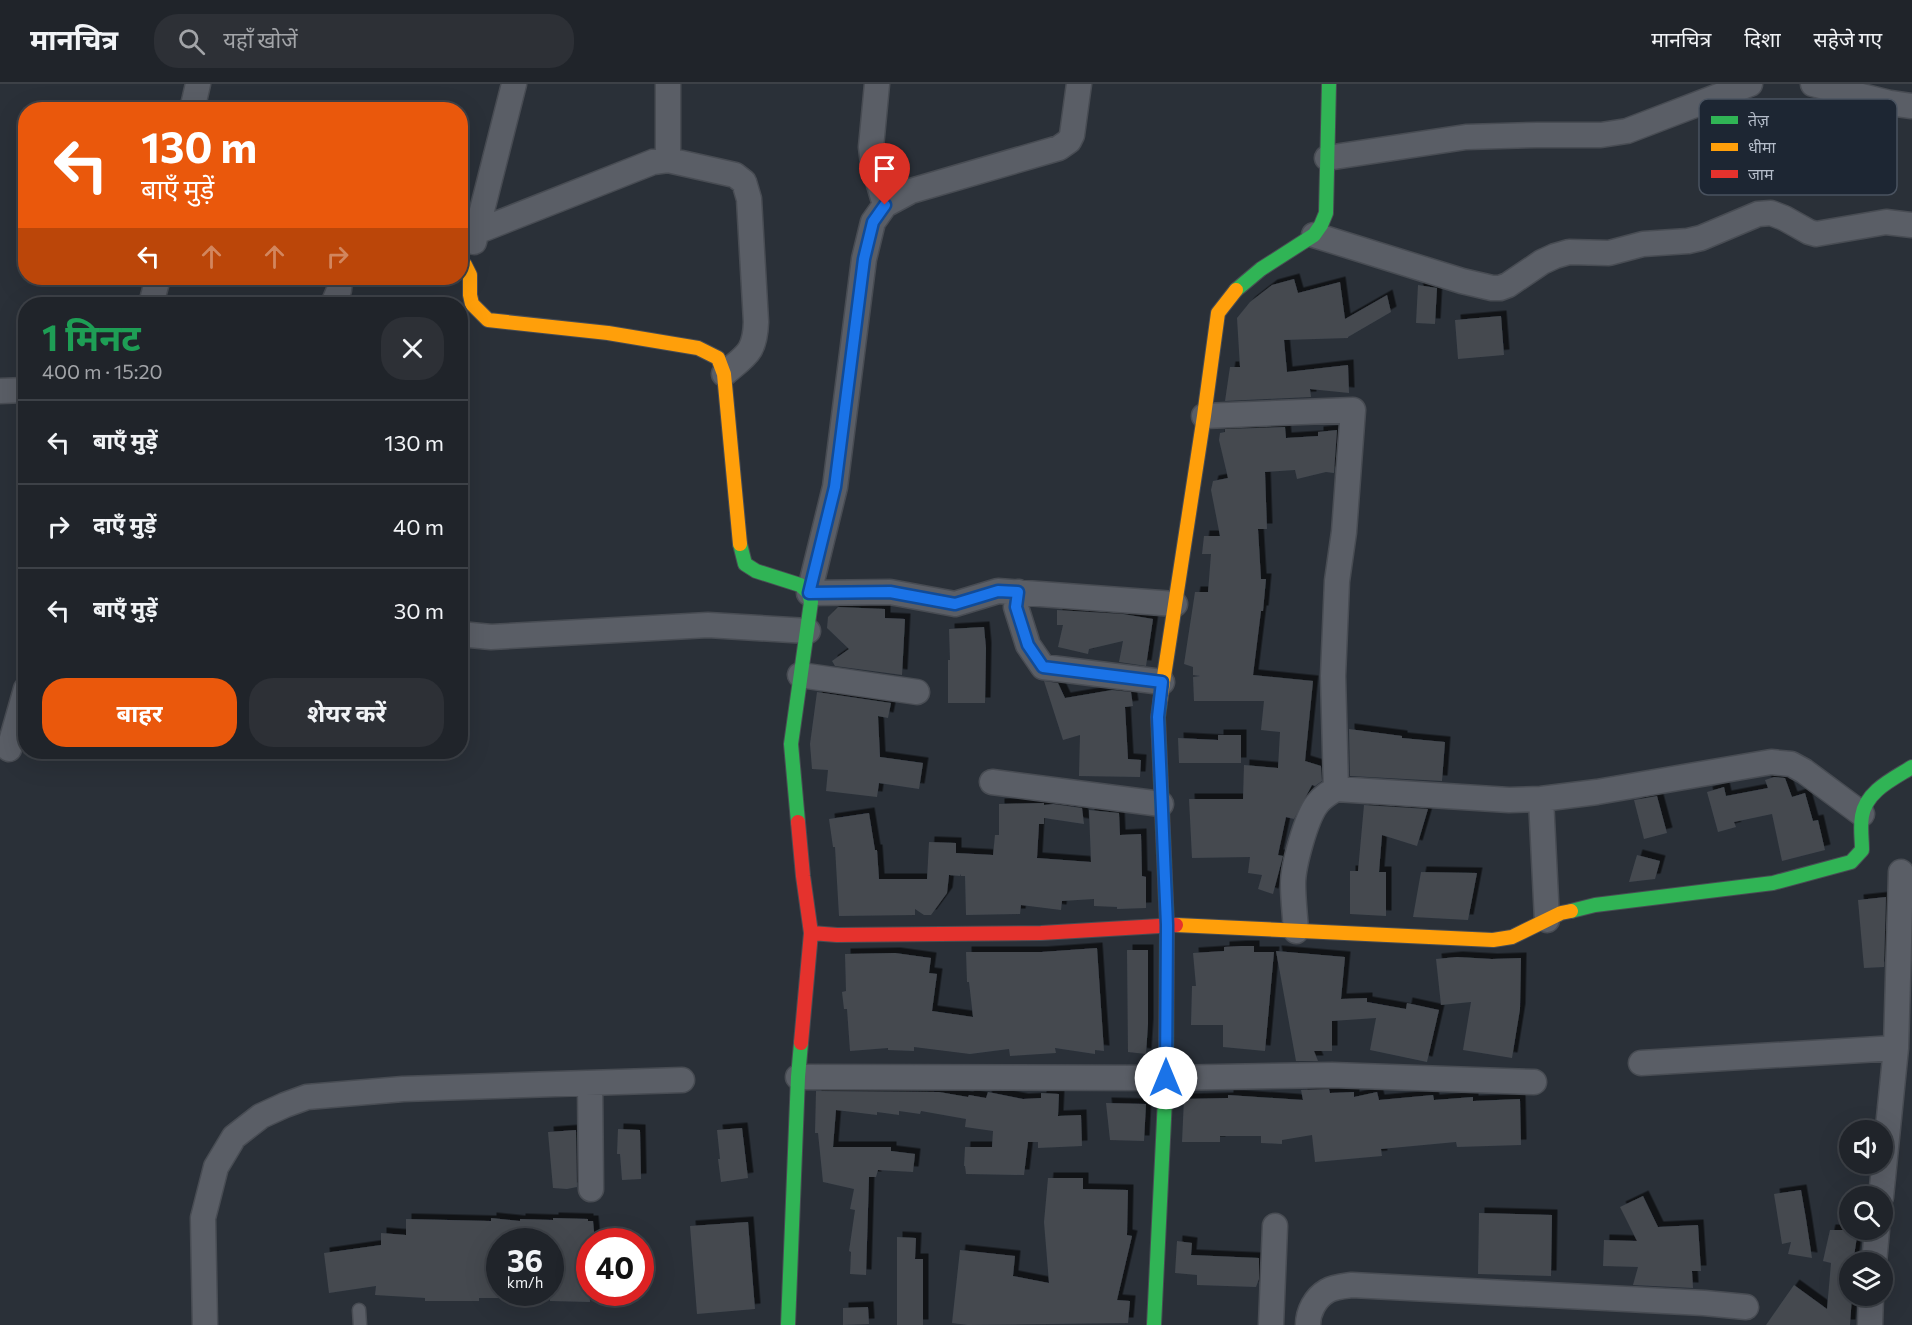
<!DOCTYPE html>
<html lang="hi">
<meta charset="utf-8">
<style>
:root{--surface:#20242a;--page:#2d3036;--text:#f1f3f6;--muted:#a2a4a8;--line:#3d4147;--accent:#ea580c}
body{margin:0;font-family:Commissioner,"Noto Sans Devanagari",sans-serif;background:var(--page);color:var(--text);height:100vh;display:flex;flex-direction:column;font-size:22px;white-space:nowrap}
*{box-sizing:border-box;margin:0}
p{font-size:20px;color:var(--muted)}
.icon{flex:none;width:33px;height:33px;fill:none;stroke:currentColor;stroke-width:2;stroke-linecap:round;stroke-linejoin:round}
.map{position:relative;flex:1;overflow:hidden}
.details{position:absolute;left:18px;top:213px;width:450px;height:462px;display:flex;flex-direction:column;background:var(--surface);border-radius:24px;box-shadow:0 6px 24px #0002,0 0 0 2px var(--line)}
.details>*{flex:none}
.top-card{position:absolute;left:18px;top:18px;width:450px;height:183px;border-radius:24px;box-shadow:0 6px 24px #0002,0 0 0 2px var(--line);background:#ea580c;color:#fff;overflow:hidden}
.controls{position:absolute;left:1839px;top:1036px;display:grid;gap:12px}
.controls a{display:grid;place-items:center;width:54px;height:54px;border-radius:50%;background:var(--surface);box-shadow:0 6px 24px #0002,0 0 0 2px var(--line);font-size:30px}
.speed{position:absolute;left:486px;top:1144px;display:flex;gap:12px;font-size:30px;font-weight:700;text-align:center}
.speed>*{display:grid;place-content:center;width:78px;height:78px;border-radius:50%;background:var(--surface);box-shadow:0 6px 24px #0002,0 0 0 2px var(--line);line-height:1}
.speed small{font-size:15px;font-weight:400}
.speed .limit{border:9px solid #d22;background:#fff;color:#111}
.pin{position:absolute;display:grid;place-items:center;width:51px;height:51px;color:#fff;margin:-62px -26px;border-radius:50% 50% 50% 0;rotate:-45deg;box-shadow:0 0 6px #0007}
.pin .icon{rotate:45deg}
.me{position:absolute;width:66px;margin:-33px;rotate:0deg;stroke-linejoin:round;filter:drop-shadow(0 0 4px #0008)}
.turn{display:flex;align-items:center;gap:21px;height:126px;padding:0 24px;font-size:27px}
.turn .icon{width:78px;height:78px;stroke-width:2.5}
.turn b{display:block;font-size:42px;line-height:51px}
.lanes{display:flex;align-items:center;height:57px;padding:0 24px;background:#0003;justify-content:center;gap:30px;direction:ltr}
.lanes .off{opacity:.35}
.round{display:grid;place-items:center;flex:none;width:63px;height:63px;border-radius:24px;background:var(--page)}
.headline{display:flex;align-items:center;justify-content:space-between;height:102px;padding:0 24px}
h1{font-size:36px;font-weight:700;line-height:45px;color:#1e9e55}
.primary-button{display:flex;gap:12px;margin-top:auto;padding:12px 24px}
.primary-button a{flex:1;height:69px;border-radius:24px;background:var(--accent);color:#fff;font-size:24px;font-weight:700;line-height:69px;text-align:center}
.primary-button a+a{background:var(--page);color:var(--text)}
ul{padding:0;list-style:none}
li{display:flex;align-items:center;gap:18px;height:84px;padding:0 24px;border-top:2px solid var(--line)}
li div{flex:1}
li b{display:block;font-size:22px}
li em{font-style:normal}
header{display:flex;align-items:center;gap:36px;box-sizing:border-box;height:84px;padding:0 30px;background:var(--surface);border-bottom:2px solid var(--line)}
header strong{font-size:28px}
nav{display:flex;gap:33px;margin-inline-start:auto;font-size:21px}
.search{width:420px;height:54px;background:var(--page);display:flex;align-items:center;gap:15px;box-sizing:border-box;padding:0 21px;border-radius:24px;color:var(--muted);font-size:22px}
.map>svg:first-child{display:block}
.building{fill:#444950;filter:url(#shadow)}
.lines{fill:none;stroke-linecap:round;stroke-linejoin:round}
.lane-casing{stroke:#484c53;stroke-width:15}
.street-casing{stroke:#484c53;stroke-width:27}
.fast-casing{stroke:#484c53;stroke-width:16}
.slow-casing{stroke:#484c53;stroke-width:16}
.jam-casing{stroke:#484c53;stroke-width:16}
.lane{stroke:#5a5e66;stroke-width:12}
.street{stroke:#5a5e66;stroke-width:24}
.fast{stroke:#30b455;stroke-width:14}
.slow{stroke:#ff9f0a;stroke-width:14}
.jam{stroke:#e5322d;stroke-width:14}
.route-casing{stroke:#114b97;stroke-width:15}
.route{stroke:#1a73e8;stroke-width:10}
.key{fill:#1d2633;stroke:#4a5360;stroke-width:1.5}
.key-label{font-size:16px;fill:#b4bcc9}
</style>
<header>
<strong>मानचित्र</strong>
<div class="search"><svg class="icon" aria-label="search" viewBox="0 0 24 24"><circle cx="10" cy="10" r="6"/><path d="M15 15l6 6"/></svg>यहाँ खोजें</div>
<nav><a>मानचित्र</a><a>दिशा</a><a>सहेजे गए</a></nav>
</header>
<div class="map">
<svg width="1912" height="1241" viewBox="0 0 1912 1241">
<defs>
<filter id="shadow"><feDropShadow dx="5.5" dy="-5.5" stdDeviation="0" flood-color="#0009"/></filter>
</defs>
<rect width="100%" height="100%" fill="#2a3038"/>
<path class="building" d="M1294 195 1298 209 1340 198 1345 235 1387 211 1391 228 1348 253V254L1284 256 1287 288 1348 281 1349 309 1310 305 1311 313 1225 317 1230 283H1240L1237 234 1250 218 1272 201Z
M1418 201 1437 204 1435 240 1416 239Z
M1501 232 1504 271 1458 275 1455 236Z
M1285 343 1286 354 1318 352V348L1337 346 1334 389 1326 388 1297 395 1295 386 1265 388 1267 445H1258L1261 495H1266L1263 527H1261L1253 591 1313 597 1305 677 1321 682 1322 697 1315 702 1312 701 1294 735 1286 733 1278 771 1283 772 1273 810 1258 805 1262 791 1248 789 1250 773 1192 774 1189 715H1243L1244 681 1278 684 1280 648 1261 646 1264 617H1194L1193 593 1200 592 1193 591V583L1184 580 1195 508H1208L1211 470H1202L1204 452H1220L1211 406 1213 397 1228 394 1219 356 1220 349 1225 348V345Z
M838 523 885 525V534L905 535 902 591 835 582 832 577 849 565 827 544 828 533Z
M1057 526 1123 530 1153 535 1146 582 1119 578 1123 557 1089 565 1088 570 1058 563 1063 541H1057Z
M984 543 986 564 985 619H948V576H950L949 545Z
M1044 597 1058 599 1065 614 1112 606 1131 608 1133 622 1125 623 1128 675 1141 676 1140 693 1079 692 1080 651 1063 656Z
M817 608 891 619 888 634 878 632 880 673 923 679 919 705 879 699 877 713 826 707 828 686 812 685 810 660Z
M1349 645 1402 652V654L1445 658 1442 697 1350 692Z
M1218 651H1241V679H1179L1178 654 1218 656Z
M1774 693 1785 694 1792 713 1805 709 1813 737 1818 736 1825 766 1782 777 1772 730 1734 738 1736 743 1718 748 1707 708 1724 703 1726 712 1768 704 1765 696Z
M1657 712 1667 749 1644 755 1634 716Z
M1044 719V721L1053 720 1082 724 1084 740 1044 734V740H1039L1037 774 1091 778 1089 726 1119 729 1120 751 1141 750 1142 792 1146 793V824L1117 825V823L1094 822V815L1062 817 1061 826 1021 821 1020 830 966 831 965 792H961V790L960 792 949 791 947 809 931 831H924L915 825V831L839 832 835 763H833L829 735 869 729 875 766H877L879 795H927L929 758 956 759V769L993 771 995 751H999V720Z
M1364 721 1428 725 1417 762 1382 751 1379 788H1386V832L1350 830V787H1358Z
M1637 771 1660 777 1655 795 1629 798Z
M1421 788 1477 789 1468 836 1413 833Z
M1886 813 1884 883 1864 884 1858 816Z
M1241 862H1254V868H1274L1265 967 1223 963V941H1191L1192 902H1196L1193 869 1224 867V863Z
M1097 864 1104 967 1095 966V970L1055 964 1056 969 1010 972 1009 965 970 970 914 963V967L888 966V964L850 967 847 925H844L842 908 846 907 845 870 895 869 931 874 929 889 937 890 932 927 973 933 969 898H967L966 868H1041Z
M1127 866H1148V940L1146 970 1128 968Z
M1276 867 1345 873 1341 915 1367 914V918L1406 925 1407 919 1439 926 1427 978 1370 966 1376 934 1332 937V967H1314L1318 977H1296Z
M1457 873 1492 875 1521 874 1520 925 1512 974 1463 966 1471 918 1441 921 1436 875Z
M1329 1005 1330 1009 1354 1008V1013L1377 1008 1379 1016 1433 1011 1434 1016 1473 1013V1017L1520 1015 1521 1061 1457 1063 1456 1058 1381 1065 1382 1072 1315 1078 1312 1051 1282 1056V1060L1261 1059V1052H1220V1058H1182L1184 1015 1228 1014V1011L1303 1016 1301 1006Z
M816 1007 939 1008 968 1013 969 1011 986 1014 988 1008 1023 1015 1041 1014V1009L1059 1010 1058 1032 1081 1031 1082 1062 1038 1064V1058H1028L1024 1091 966 1090 965 1082H964L965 1063H992L993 1047 965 1043 966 1035 921 1027 920 1030 899 1027V1031L877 1028V1031L836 1026 833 1063H891V1067L915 1070 913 1088 878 1086 876 1093H869L866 1191 850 1190 851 1168 849 1167 855 1126 850 1125 854 1105 823 1098 818 1049H815Z
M1106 1019 1146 1020 1144 1057 1110 1056Z
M742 1044 748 1094 721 1098 718 1075H720L717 1046Z
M618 1045 640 1046 641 1095 622 1096 620 1070H617Z
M576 1046 577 1103 567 1105 553 1104 548 1048Z
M1048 1094H1083V1105L1128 1106 1127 1151 1132 1152 1117 1216 1130 1217 1128 1239 968 1241 952 1239 960 1166 1015 1172 1013 1192 1049 1199 1044 1138Z
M1801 1106 1806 1135 1812 1174 1788 1170 1791 1158 1782 1160 1774 1110Z
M1643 1112 1658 1143 1698 1141 1701 1187H1692L1693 1204 1633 1201 1638 1183 1603 1182 1604 1156 1637 1157 1620 1123Z
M1479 1129 1552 1131 1551 1192 1478 1190Z
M491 1134 520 1137V1135L553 1136V1134L588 1135V1137H593L595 1158H588L590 1218 550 1217V1158H500V1214H479V1217H425V1214L375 1211 376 1202 329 1209 324 1169 381 1161V1149L406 1151V1135L491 1137Z
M748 1138 755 1225 697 1230 690 1142Z
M1830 1146H1858L1853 1179H1850V1212H1852L1850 1241H1766L1794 1201 1827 1225 1831 1179 1823 1177Z
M897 1153 916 1154 915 1175H923V1241H897Z
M1177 1157 1192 1159 1191 1171 1259 1174V1195L1256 1203 1197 1201V1191L1175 1189Z
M868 1223 869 1240 843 1241V1224Z"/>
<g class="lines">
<g class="lane-casing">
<path id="lane" d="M359 1226 360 1241"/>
</g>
<g class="street-casing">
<path id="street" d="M877 0 871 63 873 80 885 121
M1079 0 1072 51 1069 57 1059 64 911 107 885 121 873 138 864 175 835 403 809 509 890 508 955 520 998 507 1175 520
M1813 0 1890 19 1912 22
M192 26 198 0
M1327 74 1466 53 1537 51H1601L1627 47 1750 0
M668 76V0
M476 148 653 78 668 76 735 91 744 98 749 115 756 238C755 269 746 271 724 290
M1314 151 1462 197 1492 204H1500L1508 201 1542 178 1555 172 1569 168 1609 169 1643 160 1688 157 1701 154 1758 130 1771 129 1784 134 1809 148 1816 150 1886 138 1912 141
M474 158 514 0
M151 220 158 194
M333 220 339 206 340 194
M0 307 26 306
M1204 332 1353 326 1344 448 1337 497 1333 592 1336 705
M1018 508 1016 523 1028 561 1043 583 1162 598
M460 550 491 553 708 541 808 547
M800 591 917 608
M9 665 26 605
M992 698 1161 720
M1541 715 1547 836
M1296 847C1295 831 1293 815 1293 800 1293 782 1306 734 1317 720 1322 713 1329 709 1336 705L1509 716 1541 715 1597 708 1771 678 1791 680 1804 687 1862 730
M1641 979 1896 964
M798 993 1166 994 1332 991 1534 998
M590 999 591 1105
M1881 1113 1896 964 1901 788
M1874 1179 1877 1146
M205 1241 203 1134 216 1083 234 1053 261 1032 285 1021 307 1013 403 1005 682 996
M1271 1241 1275 1142
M1308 1241C1308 1228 1315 1214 1327 1207 1333 1203 1344 1202 1352 1201L1704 1219 1746 1223
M1870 1241 1871 1212"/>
</g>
<g class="fast-casing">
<path id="fast" d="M1236 206 1261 185 1314 151 1321 141 1326 129 1329 0
M740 460 745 480 756 487 800 501 809 509 811 518 791 660 798 738
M1571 827 1595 821 1773 799 1851 778 1862 766C1862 755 1860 743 1862 732 1866 707 1893 695 1912 683
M788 1241 798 993 801 959
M1154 1241 1166 994 1167 841 1158 633 1160 618"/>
</g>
<g class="slow-casing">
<path id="slow" d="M460 177 465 181 470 191V211L472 220 488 236 608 249 698 264 718 274 724 290 740 460
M1160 618 1204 332 1218 229 1236 206
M1176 841 1493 856 1512 853 1561 829 1571 827"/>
</g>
<g class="jam-casing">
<path id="jam" d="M798 738 803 792 811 849 801 959
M811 849 837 851 1041 849 1176 841"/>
</g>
<use href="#lane" class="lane"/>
<use href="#street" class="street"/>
<use href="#fast" class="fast"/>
<use href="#slow" class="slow"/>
<use href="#jam" class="jam"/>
</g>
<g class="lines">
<g class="route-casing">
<path id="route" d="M885 121 873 138 864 175 835 403 809 509 890 508 955 520 998 507 1018 508 1016 523 1028 561 1043 583 1162 598 1158 633 1167 841 1166 994"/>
</g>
<use href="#route" class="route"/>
</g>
<rect x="1699" y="15" width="198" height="96" rx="9" class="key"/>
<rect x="1711" y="32" width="27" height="8" fill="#30b455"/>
<rect x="1711" y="59" width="27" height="8" fill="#ff9f0a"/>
<rect x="1711" y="86" width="27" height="8" fill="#e5322d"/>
<g class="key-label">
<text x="1748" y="42">तेज़</text>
<text x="1748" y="69">धीमा</text>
<text x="1748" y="96">जाम</text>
</g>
</svg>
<div class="controls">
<a><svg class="icon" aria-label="sound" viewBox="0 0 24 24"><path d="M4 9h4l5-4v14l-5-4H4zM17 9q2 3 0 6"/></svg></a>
<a><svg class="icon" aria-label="search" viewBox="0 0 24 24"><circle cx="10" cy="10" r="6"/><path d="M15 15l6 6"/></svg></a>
<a><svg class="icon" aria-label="layers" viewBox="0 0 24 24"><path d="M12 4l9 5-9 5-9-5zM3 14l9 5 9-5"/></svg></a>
</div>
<div class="speed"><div>36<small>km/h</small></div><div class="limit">40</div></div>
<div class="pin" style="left:885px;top:121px;background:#d93025"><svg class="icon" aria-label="arrive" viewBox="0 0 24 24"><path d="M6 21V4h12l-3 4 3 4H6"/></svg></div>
<svg class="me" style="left:1166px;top:994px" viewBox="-20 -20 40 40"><circle r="19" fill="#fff"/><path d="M0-13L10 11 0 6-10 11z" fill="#1a73e8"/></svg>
<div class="top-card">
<div class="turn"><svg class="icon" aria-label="left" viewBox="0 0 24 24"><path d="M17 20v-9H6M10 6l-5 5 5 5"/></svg><div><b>130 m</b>बाएँ मुड़ें</div></div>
<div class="lanes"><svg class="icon" aria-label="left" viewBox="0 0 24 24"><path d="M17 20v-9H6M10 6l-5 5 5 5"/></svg><svg class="icon off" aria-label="ahead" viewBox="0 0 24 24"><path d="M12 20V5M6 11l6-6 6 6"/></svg><svg class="icon off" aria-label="ahead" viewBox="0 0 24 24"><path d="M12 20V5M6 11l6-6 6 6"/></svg><svg class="icon off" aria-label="right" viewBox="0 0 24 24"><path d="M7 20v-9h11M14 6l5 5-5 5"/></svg></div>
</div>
<section class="details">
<div class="headline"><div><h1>1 मिनट</h1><p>400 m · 15:20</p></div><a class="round"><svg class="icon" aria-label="close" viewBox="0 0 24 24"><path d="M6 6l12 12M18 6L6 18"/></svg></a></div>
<ul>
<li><svg class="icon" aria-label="left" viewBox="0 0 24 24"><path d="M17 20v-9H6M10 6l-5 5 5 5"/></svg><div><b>बाएँ मुड़ें</b></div><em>130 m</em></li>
<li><svg class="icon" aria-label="right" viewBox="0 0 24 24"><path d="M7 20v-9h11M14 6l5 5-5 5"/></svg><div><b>दाएँ मुड़ें</b></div><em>40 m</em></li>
<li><svg class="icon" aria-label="left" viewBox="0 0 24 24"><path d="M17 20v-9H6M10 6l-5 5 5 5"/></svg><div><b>बाएँ मुड़ें</b></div><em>30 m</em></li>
</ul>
<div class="primary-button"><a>बाहर</a><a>शेयर करें</a></div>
</section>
</div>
